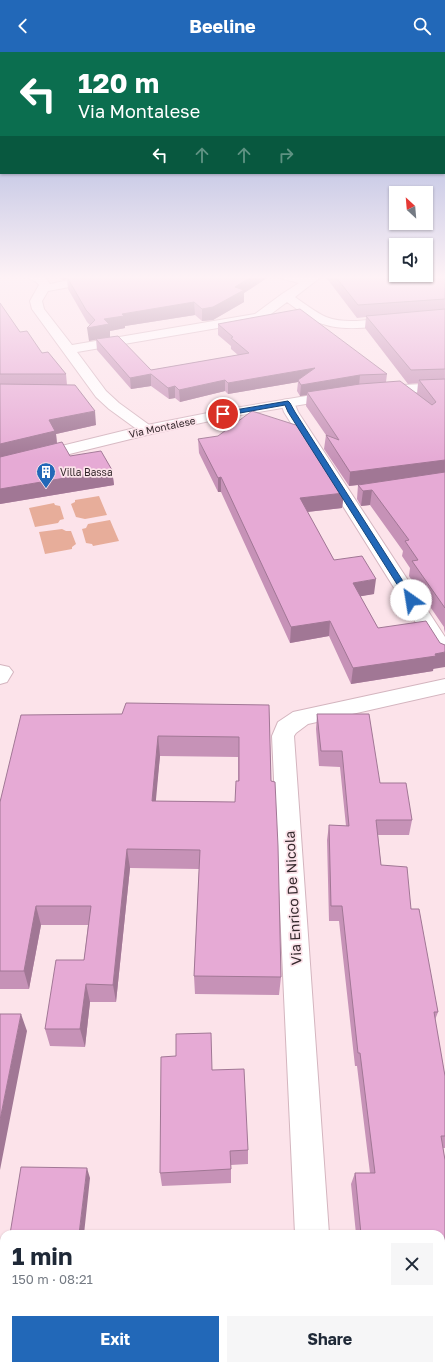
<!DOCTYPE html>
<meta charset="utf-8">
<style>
:root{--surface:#fff;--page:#f6f6f7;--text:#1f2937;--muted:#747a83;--accent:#2268b8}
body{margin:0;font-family:"Golos Text",sans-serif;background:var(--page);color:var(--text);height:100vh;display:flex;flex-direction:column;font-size:15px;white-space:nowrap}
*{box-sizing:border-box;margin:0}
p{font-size:13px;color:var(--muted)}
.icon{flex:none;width:22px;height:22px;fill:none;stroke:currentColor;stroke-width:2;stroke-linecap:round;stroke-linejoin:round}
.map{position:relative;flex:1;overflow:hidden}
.panel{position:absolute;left:0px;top:1178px;width:445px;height:140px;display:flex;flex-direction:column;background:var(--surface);border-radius:12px 12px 0 0;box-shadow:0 1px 3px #0004}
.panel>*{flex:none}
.hud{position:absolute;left:0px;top:0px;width:445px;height:122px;box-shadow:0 1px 3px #0004;background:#0b6e4f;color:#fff;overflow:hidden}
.needle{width:26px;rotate:334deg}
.buttons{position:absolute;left:389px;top:134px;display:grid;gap:8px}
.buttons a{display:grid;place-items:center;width:44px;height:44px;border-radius:0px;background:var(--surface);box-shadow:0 1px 3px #0004;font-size:20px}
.pin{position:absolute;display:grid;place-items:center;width:34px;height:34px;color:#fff;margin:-17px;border:2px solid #fff;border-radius:50%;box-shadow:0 1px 4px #0007}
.me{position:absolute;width:44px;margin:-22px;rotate:328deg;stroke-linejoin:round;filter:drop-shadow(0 0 3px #0008)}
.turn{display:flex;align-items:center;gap:14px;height:84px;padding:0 12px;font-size:18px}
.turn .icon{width:52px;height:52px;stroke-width:2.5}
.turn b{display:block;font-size:28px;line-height:34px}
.lanes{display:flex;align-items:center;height:38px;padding:0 12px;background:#0003;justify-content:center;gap:20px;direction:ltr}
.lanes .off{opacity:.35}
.round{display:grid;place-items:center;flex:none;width:42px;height:42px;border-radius:0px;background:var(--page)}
.headline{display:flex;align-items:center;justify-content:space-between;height:68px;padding:0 12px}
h1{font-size:24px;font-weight:700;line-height:30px}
.primary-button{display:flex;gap:8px;margin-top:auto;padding:8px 12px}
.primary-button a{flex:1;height:46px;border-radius:0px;background:var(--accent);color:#fff;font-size:16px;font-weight:700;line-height:46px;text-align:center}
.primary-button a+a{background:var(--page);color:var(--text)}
header{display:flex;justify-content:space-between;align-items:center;height:52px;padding:0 12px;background:var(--accent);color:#fff;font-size:18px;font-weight:700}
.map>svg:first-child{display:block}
.green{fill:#e7ad9a}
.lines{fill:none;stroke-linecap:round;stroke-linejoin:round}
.street-casing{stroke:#d4b5bf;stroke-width:2}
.secondary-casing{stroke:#d4b5bf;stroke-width:2}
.street{fill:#fff;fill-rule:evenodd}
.secondary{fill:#fff;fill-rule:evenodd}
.wall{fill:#c692b7;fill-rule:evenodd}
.shaded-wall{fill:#a17795}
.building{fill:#e6aad5;stroke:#a17795;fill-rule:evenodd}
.route{fill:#2268b8;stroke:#164478}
.labels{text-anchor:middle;stroke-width:3.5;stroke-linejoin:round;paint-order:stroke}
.far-street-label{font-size:10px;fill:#35292d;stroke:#fce3ea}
.far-poi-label{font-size:10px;fill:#35292d;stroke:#fce3ea;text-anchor:start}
.near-street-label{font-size:14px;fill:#35292d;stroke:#fce3ea}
</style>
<header><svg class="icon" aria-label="back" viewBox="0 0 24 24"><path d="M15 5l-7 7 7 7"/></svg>Beeline<svg class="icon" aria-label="search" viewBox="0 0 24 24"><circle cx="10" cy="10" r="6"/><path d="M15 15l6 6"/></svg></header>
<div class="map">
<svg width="445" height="1318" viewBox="0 0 445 1318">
<rect width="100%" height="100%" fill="#fce3ea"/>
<path class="green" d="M99 444 107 463 85 467 76 465 71 452 75 450V448Z
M54 451 55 453 60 454 64 467 60 468 58 471 35 475 29 456Z
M110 468 119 489 93 494 92 492 86 491 82 477 86 476 88 472Z
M62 477 66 479H71L76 492 72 495V497L45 502 39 480Z"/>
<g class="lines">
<g class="street-casing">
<path id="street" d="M27 224H44L50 232 89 224H108L106 226 80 233 48 239 42 249 44 257 72 293 255 262 282 242 299 231 280 226 278 224 307 225 322 224 295 245C305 252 315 260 326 265 347 273 372 267 394 265L398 266 400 269 398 272 394 273C367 275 339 281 313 268 304 263 296 256 287 250L263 268 259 269 77 300 106 339 119 351 152 375 155 378 152 381 147 383 142 381 109 357 96 345 32 257 30 249 39 233C36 228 31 229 27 224Z
M288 347 293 348 298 360 445 585V608L438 606 284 360 281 351 283 348Z
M0 613 9 615 13 620 7 630 0 632Z
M445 627V641L308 672 296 681 294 684 329 1182H295L272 684 278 670 293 660Z
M301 1314H339V1318H301Z"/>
</g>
<g class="secondary-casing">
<path id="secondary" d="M445 331V339L380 342 375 341 373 338 375 335 380 334Z
M336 339 341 340 343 343 341 346 223 366 147 383 0 419V409L147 373 223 358Z"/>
</g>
<use href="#street" class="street"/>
<use href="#secondary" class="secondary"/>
</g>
<path class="wall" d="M55 224H270L244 241V250L213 268 202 269 195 263 125 274V276L110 279V285L151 318 238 303 231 297V294L218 283V272L387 322 386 330 417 342 418 331 408 332 365 276 366 265 357 266 325 224H445V581L444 577V575L409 524 410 516 402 504 403 499 370 453 361 454 357 447 358 433 349 434 324 397 326 383 306 354 307 343 300 344 297 339 298 330 228 342 225 339 180 350 175 346 169 347 151 334 131 337 97 298 96 287 89 289 90 273 87 270 68 237 67 227 63 228Z
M0 251 20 280 42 301 66 322 67 333 96 373 56 382 57 391 70 404 112 418 114 433 0 452Z
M198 387 344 441 342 456 307 460 334 508 374 542 360 544 378 576 440 591 433 619 351 632 329 584 290 591 221 440H218L199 401Z
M269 653 271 729 281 925 279 943 195 942 194 924 199 817 130 816 116 950H90L85 995 50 994 45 977 84 908 88 873H41L29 937H0V750L122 662ZM160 704 238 705V729L235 750 155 749Z
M317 662 380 731 412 768 409 783H378L381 813 411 857 438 960 435 968 445 1024V1096H443L445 1108V1217H441V1182H356L351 1132 355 1121H370L357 1014H355L339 869H329L327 788 329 773 346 774 340 715 319 714 316 677Z
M212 1018 248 1098V1112L231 1113V1131L162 1134 160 1121Z"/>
<path class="shaded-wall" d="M62 224H81L67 225V227L63 228Z
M252 224H270L244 241V250L213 268 202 269V257Z
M194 250 195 263 125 274V276L110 279V285L89 289 87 276 104 267 122 262Z
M315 316 298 328V330L228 342V331Z
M151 322V334L131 337 130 326Z
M360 323 359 334 307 340V343L300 344 301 333Z
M225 328V339L180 350 179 338Z
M175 334V346L169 347 168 336Z
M95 359 96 373 56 382 57 393 0 407V392L49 368Z
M445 408V422L349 434 350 420Z
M112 418 114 433 0 452V437Z
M221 425V440H218V426Z
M372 438 370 453 361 454 363 439Z
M344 441 342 456 298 461 300 446Z
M376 527 374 542 351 546 353 531Z
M330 569 329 584 290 591 291 575Z
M445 600V615L433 617V619L351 632 353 616Z
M158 684 160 704 154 769 152 749Z
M127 797 130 816 116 950 113 933Z
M36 854 41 873 29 937 24 919Z
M86 932 90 950 85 995 80 977Z
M21 962 27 979 0 1118V1068Z
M87 1116 90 1126 84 1182H79Z
M77 1314H83L82 1318H77Z"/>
<path class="building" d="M70 224H252L235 235 244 238 213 255 202 257 194 250 122 262 124 264 104 267 109 272 87 276 95 268 86 258 67 225Z
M335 224H445V247L358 253Z
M0 251 20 280 27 279 42 301 48 300 66 322H0Z
M300 257 387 322 360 323 301 333 298 328 315 316 228 331 225 328 179 338 175 334 168 336 151 322 130 326 96 287 118 284 151 318 249 301 231 286 233 285 218 272Z
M445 257V317L411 318 366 264Z
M445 327V408L350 420 326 383 339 388 307 340 360 332 400 329 432 353 436 350 419 328Z
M0 332 75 333 95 359 49 368 55 379 0 392Z
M252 359 302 375 344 441 300 446 334 508 362 504 376 527 353 531 378 576 426 569 440 591 445 593V600L435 602 436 604 353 616 330 569 291 575 221 425 218 426 198 387 218 384Z
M62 390 70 404 101 399 112 418 0 437V405Z
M445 420V556L412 509 418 508 405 489 409 488 372 438 363 439 358 433Z
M126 651 269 653 271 729 275 730 278 794 281 925 194 924 200 798 127 797 113 933 86 932 80 977H45L56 908H84L91 854H36L24 919H0V750L21 663 122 662ZM158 684 239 685V729H236L235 750 152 749Z
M317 662H369L380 731H406L412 768H376L381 813 407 815 411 857H419L438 960H434L445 1024V1084H441L445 1108V1208H441V1182H361L355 1121H375L360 1001H358L342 854H331L329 773 349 774 342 699H321Z
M0 962H21L0 1068Z
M211 981 212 1018 244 1017 248 1098 230 1099 231 1117 160 1121 161 1005 176 1004V982Z
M21 1115 87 1116 79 1182H10Z
M0 1237H4V1314H77V1318H0Z
M133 1314H294L295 1318H132Z"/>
<linearGradient id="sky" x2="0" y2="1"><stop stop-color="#8fa0d5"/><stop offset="0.55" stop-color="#fef2f6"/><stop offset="1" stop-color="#fef2f6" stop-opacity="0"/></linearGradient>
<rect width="445" height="409" fill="url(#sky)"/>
<path class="route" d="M288 349 290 351 295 360 415 548 414 550H411L407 548 288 360 285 353 223 364 220 362 223 360Z"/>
<defs>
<g id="building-pin" transform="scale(1)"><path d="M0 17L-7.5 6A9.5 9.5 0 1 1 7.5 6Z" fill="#2268b8" stroke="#fce3ea"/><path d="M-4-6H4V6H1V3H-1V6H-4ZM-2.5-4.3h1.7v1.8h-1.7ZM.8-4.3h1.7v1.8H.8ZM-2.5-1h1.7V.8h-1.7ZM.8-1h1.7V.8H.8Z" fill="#fff"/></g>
</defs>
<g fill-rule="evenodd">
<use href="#building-pin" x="46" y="420"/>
</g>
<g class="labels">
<g class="far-street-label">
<text transform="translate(162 375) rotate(-12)" y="4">Via Montalese</text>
</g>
<g class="far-poi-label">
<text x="60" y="424">Villa Bassa</text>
</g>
<g class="near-street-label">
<text transform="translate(293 846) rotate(-93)" y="5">Via Enrico De Nicola</text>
</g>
</g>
</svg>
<div class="buttons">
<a><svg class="needle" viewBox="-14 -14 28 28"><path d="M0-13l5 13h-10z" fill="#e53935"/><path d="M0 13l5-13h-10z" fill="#747a83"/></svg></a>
<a><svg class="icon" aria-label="sound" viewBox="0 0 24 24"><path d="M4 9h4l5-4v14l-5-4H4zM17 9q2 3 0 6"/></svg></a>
</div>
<div class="pin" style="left:223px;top:362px;background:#d93025"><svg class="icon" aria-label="arrive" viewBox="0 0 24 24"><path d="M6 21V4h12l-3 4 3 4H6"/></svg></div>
<svg class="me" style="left:411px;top:548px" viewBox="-20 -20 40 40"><circle r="19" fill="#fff"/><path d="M0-13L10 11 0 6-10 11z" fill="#2268b8"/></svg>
<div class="hud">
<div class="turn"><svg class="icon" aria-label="left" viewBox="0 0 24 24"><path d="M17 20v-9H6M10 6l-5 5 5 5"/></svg><div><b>120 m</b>Via Montalese</div></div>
<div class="lanes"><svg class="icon" aria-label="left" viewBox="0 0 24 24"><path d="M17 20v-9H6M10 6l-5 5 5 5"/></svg><svg class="icon off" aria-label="ahead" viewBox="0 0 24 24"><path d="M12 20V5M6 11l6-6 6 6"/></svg><svg class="icon off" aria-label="ahead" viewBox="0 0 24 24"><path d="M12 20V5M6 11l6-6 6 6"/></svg><svg class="icon off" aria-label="right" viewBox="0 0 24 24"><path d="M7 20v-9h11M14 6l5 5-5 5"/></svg></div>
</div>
<section class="panel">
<div class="headline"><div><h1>1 min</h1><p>150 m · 08:21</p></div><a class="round"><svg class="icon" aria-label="close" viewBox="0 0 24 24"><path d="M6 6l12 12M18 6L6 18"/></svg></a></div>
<div class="primary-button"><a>Exit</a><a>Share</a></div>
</section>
</div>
